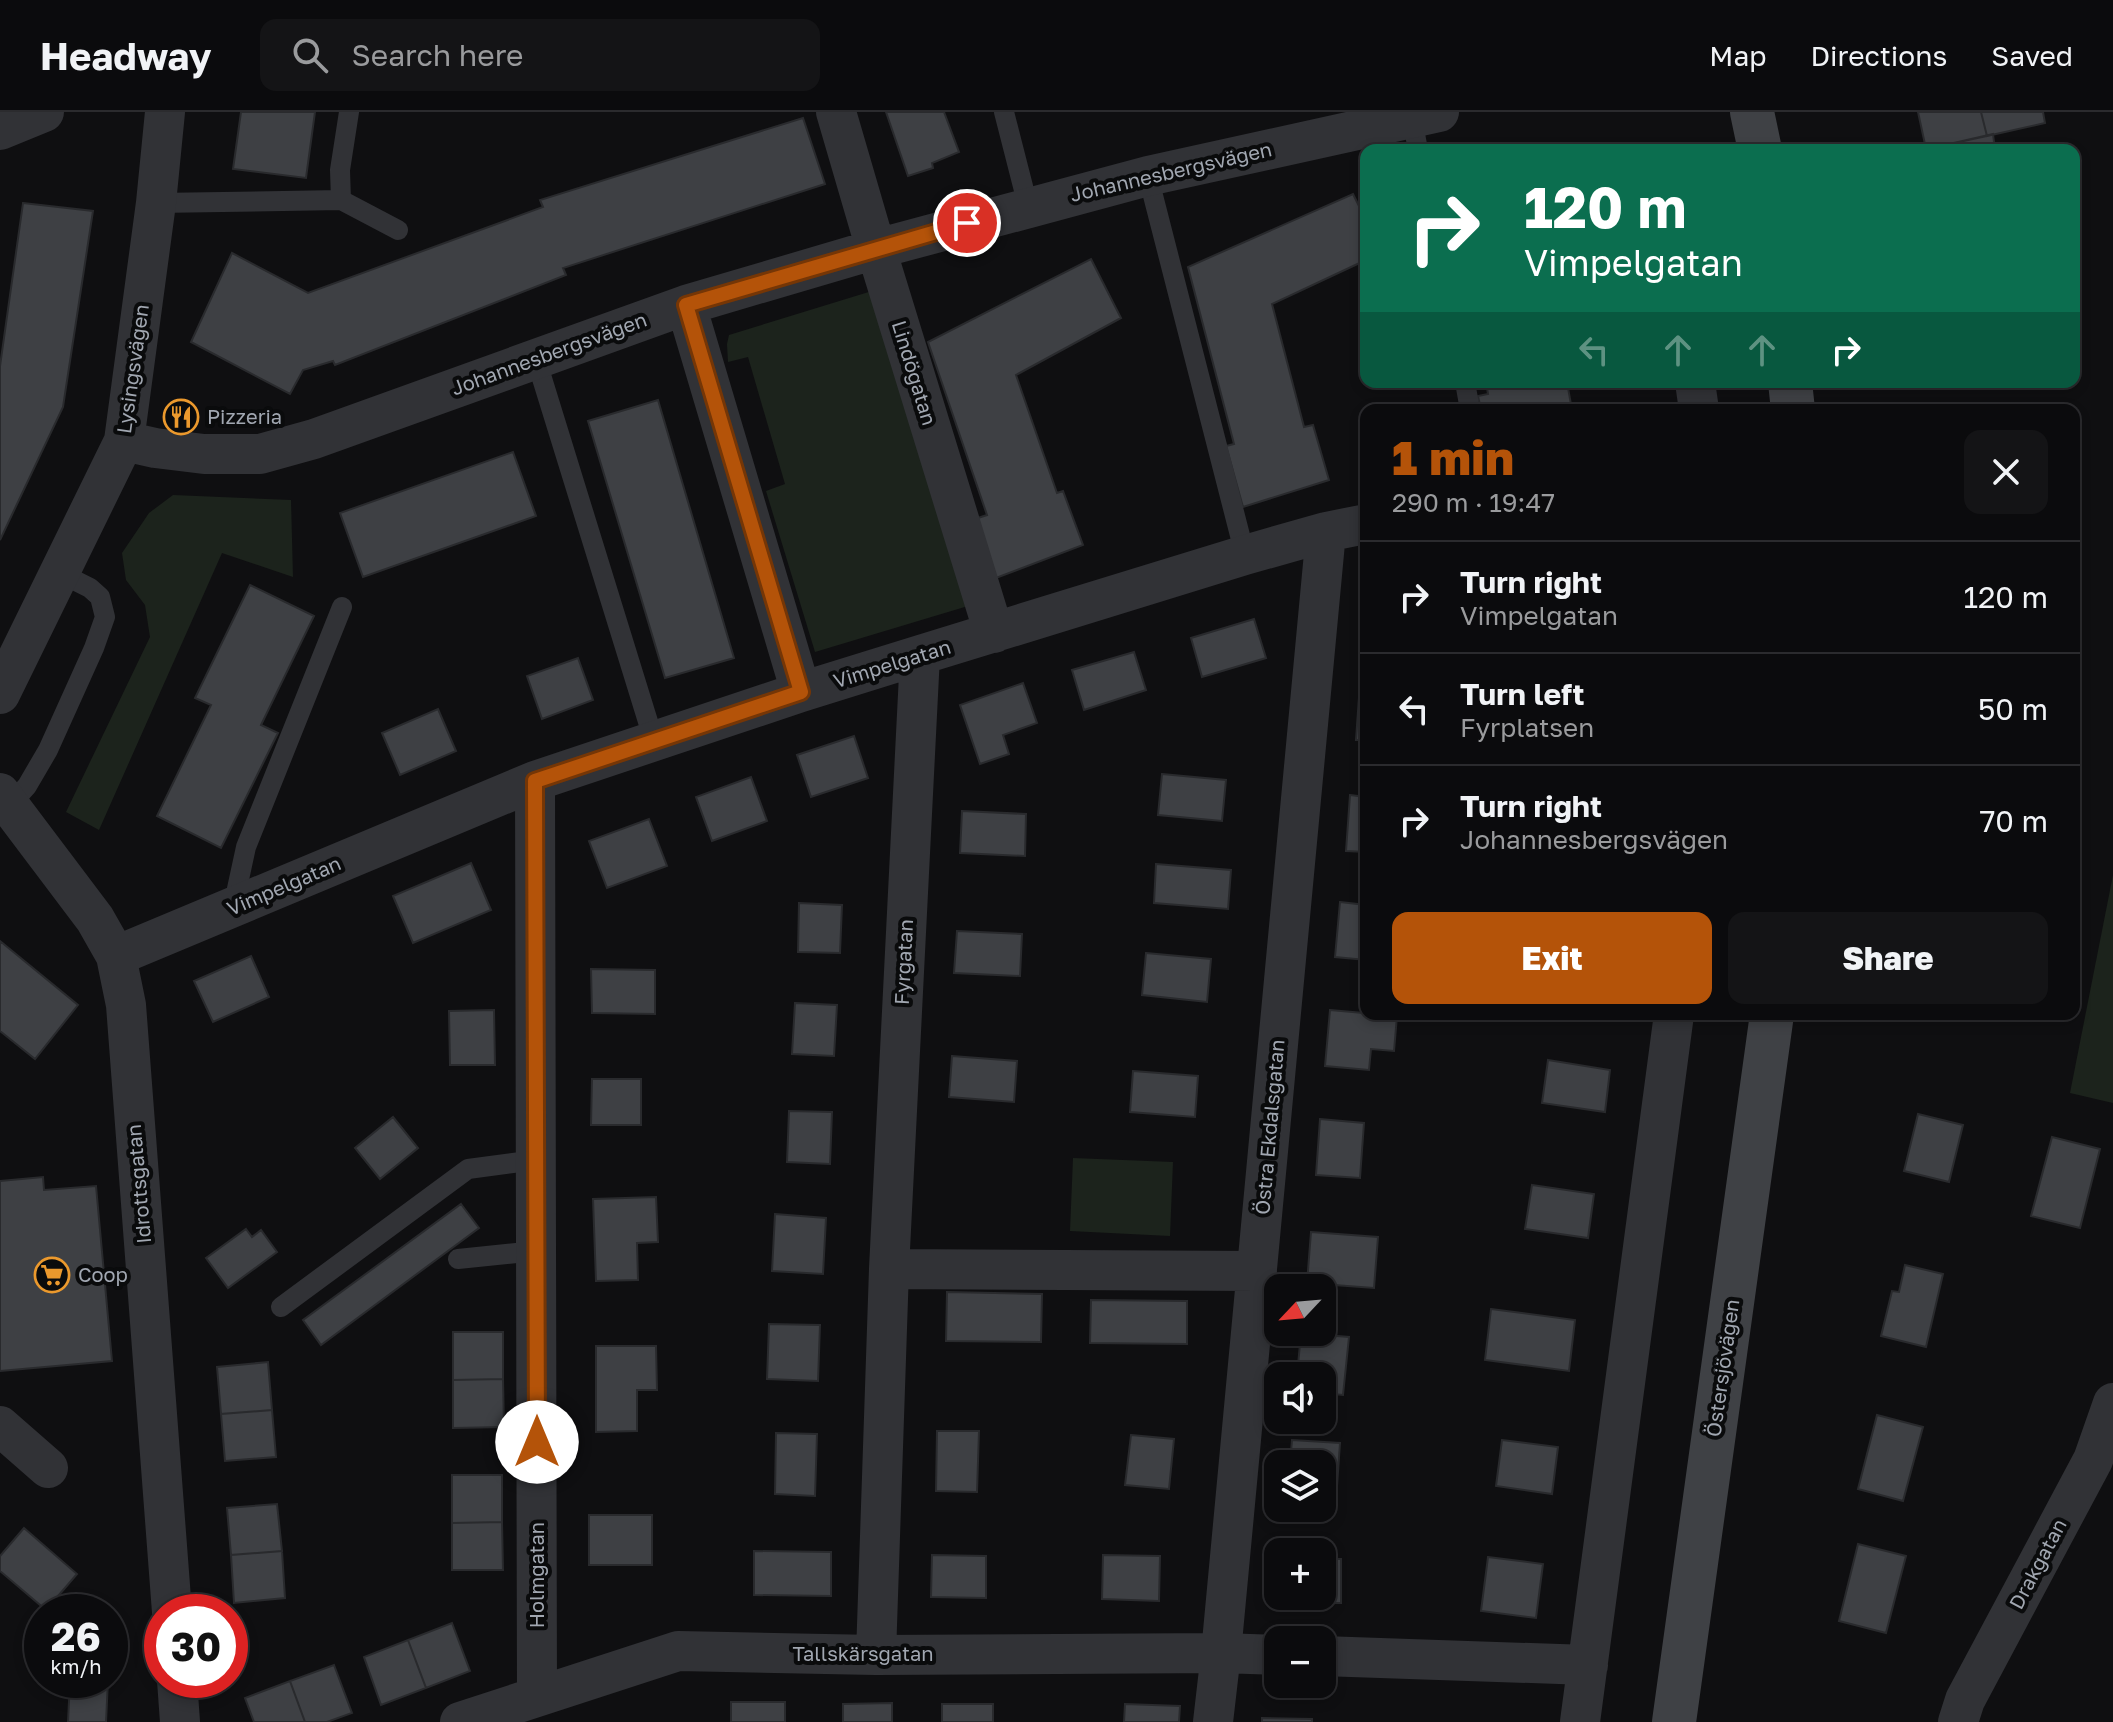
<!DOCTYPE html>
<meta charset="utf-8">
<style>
:root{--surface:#0b0b0d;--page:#141416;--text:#f1f3f6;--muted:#9a9b9d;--line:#2b2b2e;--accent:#b45309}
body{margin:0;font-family:"Golos Text",sans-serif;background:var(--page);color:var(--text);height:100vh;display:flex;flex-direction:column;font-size:30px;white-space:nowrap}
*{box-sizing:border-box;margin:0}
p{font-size:26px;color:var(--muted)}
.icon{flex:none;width:44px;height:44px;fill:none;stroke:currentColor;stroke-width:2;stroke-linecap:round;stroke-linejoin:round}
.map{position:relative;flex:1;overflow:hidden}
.drawer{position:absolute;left:1360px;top:292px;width:720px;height:616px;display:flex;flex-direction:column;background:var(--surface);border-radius:16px;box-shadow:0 4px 12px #0003,0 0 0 2px var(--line)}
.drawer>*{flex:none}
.hud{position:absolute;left:1360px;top:32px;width:720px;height:244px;border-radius:16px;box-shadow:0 4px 12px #0003,0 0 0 2px var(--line);background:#0b6e4f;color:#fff;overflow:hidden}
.needle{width:52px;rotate:244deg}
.tools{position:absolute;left:1264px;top:1162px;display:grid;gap:16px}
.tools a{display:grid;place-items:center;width:72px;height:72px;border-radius:16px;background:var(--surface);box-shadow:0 4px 12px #0003,0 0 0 2px var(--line);font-size:40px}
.speed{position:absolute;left:24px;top:1482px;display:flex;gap:16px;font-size:40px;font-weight:700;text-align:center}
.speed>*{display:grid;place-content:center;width:104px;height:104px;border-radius:50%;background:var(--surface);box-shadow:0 4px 12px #0003,0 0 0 2px var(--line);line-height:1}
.speed small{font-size:20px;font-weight:400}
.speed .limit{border:12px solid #d22;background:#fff;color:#111}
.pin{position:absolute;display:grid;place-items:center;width:68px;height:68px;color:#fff;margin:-34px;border:4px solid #fff;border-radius:50%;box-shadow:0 2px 8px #0007}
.me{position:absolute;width:88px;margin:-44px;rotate:0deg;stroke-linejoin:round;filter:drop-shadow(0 0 6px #0008)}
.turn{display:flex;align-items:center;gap:28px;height:168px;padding:0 32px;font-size:36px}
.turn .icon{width:104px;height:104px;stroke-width:2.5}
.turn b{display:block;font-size:56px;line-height:68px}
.lanes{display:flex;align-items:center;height:76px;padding:0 32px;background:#0003;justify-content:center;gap:40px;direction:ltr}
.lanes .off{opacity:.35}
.round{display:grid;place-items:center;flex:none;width:84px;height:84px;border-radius:16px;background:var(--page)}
.overview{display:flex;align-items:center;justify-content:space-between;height:136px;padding:0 32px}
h1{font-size:48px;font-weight:800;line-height:60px;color:var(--accent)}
.action{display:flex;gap:16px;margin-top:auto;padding:16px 32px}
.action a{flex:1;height:92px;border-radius:16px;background:var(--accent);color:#fff;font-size:32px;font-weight:800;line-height:92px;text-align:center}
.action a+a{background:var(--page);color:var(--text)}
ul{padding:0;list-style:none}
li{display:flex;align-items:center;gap:24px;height:112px;padding:0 32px;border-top:2px solid var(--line)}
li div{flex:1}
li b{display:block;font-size:30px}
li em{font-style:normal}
header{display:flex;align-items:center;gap:48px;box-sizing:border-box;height:112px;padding:0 40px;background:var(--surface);border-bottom:2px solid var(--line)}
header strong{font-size:38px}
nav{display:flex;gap:44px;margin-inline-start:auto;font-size:28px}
.search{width:560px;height:72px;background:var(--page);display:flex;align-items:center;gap:20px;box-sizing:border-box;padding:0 28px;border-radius:16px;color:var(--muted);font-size:30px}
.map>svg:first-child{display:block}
.green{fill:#1c231c}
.building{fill:#3e4044;stroke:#292a2d;stroke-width:2}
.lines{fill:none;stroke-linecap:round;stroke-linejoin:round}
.service{stroke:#313236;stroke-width:20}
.minor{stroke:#313236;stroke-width:40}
.secondary{stroke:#3f4145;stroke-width:44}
.route-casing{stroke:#753606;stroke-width:20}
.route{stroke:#b45309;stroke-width:14}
.labels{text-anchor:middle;stroke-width:8;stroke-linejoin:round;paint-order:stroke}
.street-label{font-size:20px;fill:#a1a7b1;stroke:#0a0b0c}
.poi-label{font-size:20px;fill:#a1a7b1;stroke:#0a0b0c;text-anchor:start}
</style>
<header>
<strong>Headway</strong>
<div class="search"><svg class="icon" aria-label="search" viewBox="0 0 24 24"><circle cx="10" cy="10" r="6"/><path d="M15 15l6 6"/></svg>Search here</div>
<nav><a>Map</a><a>Directions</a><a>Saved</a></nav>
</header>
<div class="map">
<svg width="2113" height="1610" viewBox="0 0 2113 1610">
<rect width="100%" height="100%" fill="#0f0f11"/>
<path class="green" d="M872 179 968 494 815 540 766 379 785 372 748 245 728 250 727 232 729 223Z
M173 383 291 388 293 465 222 441 99 718 66 700 150 525 145 493 126 468 122 441 149 401Z
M2113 763V991L2070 981Z
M1073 1046 1173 1050 1170 1124 1070 1119Z"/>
<path class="building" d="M241 0H315L306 66 233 57Z
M886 0H944L959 40 932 51 933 56 908 64Z
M1918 0H1981L1987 24 1926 37Z
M1981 0H2043L2045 11 1987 24Z
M803 6 825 72 563 156 566 163 335 253 333 249 303 258 290 282 191 230 232 141 308 181 543 95 540 88Z
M1993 22 1995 38H1936V35Z
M1353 82 1366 108V148L1272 192 1304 315 1313 313 1329 368 1243 395 1226 334 1234 332 1188 155Z
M23 91 93 99 63 295 0 428V254Z
M1091 147 1121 206 1016 263 1057 381 1063 379 1083 433 996 466 975 407 987 403 928 230Z
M1486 270H1567L1572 298H1481L1478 284 1488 282Z
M658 288 734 546 665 566 588 309Z
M513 340 536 404 363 465 340 401Z
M250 473 314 504 261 613 278 621 221 736 157 704 211 593 195 586Z
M1254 507 1266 546 1202 565 1191 526Z
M1134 540 1146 578 1084 598 1072 558Z
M578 546 593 588 542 607 527 564Z
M1023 571 1037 611 1003 623 1009 642 980 652 960 593Z
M1359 585 1366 586V628H1356Z
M438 597 456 639 400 663 382 621Z
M854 624 868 666 811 685 797 643Z
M1162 662 1226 668 1222 709 1158 703Z
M751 665 767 709 712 729 696 685Z
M1350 683 1366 685V740L1346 739Z
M962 699 1026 702 1025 744 960 741Z
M649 707 667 754 607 776 589 729Z
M471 751 491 798 413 831 393 784Z
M1156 752 1231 758 1228 797 1154 791Z
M1340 790 1366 793V848L1335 845Z
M799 791 842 793 840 841 798 840Z
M957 819 1022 822 1020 864 954 861Z
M0 829 78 893 35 947 0 919Z
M1146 841 1211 847 1207 890 1142 883Z
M251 844 269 885 213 910 194 869Z
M591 857 655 858V902L592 901Z
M795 891 837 893 834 944 792 942Z
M494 898 495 953H450L449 899Z
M1330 898 1397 904 1394 939 1371 937 1369 958 1325 954Z
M952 944 1017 949 1014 990 949 985Z
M1548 948 1610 958 1605 1000 1542 991Z
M1133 959 1198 964 1195 1005 1130 1000Z
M592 967H641V1013H591Z
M789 999 832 1000 830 1052 787 1050Z
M1918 1002 1963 1013 1949 1070 1904 1059Z
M393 1005 418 1036 380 1067 355 1036Z
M1320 1007 1364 1011 1360 1066 1316 1063Z
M2052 1025 2100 1037 2080 1116 2031 1104Z
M43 1065 44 1078 96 1074 112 1249 0 1259V1069Z
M1532 1073 1594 1082 1588 1126 1525 1117Z
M656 1085 658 1130 637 1131 638 1168 596 1169 593 1087Z
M461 1092 479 1116 321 1233 303 1208Z
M775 1102 826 1106 823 1162 772 1159Z
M246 1117 252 1125 261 1118 277 1140 228 1176 206 1146Z
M1311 1120 1378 1125 1374 1176 1307 1171Z
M1905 1153 1943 1162 1926 1235 1881 1224 1892 1179 1899 1180Z
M947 1180 1042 1182 1041 1230 946 1229Z
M1091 1188 1187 1189V1232L1090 1231Z
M1491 1197 1575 1208 1569 1259 1485 1248Z
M769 1212 820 1213 818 1269 767 1267Z
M453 1220H503V1267L453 1268Z
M1301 1221 1349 1225 1343 1283 1322 1281V1264H1297Z
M596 1234H656L657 1278H637V1319L596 1320Z
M268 1250 272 1298 221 1302 217 1255Z
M503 1267 504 1315 453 1316V1268Z
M272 1298 276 1345 225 1349 221 1302Z
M1877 1303 1923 1315 1903 1389 1858 1377Z
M937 1319H979L977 1380 936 1379Z
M776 1321 817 1322 815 1384 775 1382Z
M1131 1323 1174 1327 1169 1377 1125 1373Z
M1292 1328 1340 1331 1336 1389 1322 1388V1352H1290Z
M1502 1328 1558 1335 1552 1382 1496 1374Z
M452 1363H502V1410L452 1411Z
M277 1392 282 1439 231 1443 227 1396Z
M589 1403H652V1453H589Z
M502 1410 503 1458H452V1411Z
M24 1416 77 1462 46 1498 0 1459V1444Z
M1858 1432 1906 1444 1886 1521 1839 1509Z
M282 1439 285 1486 234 1491 231 1443Z
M754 1439 831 1440V1484L754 1483Z
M932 1443 986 1444V1486L931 1485Z
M1103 1443 1160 1444 1159 1489 1102 1487Z
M1488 1445 1543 1452 1536 1506 1481 1499Z
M1322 1447H1341V1491H1283L1282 1484H1322Z
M452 1511 470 1559 426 1576 408 1528Z
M408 1528 426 1576 381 1593 364 1545Z
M334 1553 352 1601 327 1610H305L290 1569Z
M70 1568H108L106 1610H68Z
M290 1569 305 1610H254L245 1586Z
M731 1590H785V1610H731Z
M892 1591V1610H843V1592Z
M942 1592H993V1610H942Z
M1125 1592 1180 1594 1179 1610H1124Z
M1262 1606 1312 1607V1610H1262Z"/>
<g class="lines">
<path class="service" d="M1004 0 1028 94
M1412 6 1418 38
M1148 64 1245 443
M341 88 340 58 349 0
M156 91 341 88 398 118
M536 247 654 629
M1465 270 1470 298
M10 693 27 674 48 638 94 536 105 505 100 485 90 476 60 461
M233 795 246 735 342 495
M458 1147 536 1139
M281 1195 468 1057 536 1048"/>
<path class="minor" d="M836 0 876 137 994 521
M0 18 44 0
M686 193 801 580
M1695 270 1699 298
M124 329 155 336 204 342H260L314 327 686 193 876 137 1148 64 1439 0
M0 582 124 329 156 91 165 0
M535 669 537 1584
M0 681 95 807 116 844 126 893 172 1500
M116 844 535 669 801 580 920 543 1245 443 1326 420 1366 412
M889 1157 1257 1159
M0 1314 48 1356
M876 1543 889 1157 920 543
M1322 1544 1588 1553
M177 1568 180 1610
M460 1610 678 1539 876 1543 1221 1541 1278 1543
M1213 1610 1221 1541 1326 420
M1580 1610 1674 902
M1958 1610 1965 1588 2093 1348 2113 1291"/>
<path class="secondary" d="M1752 0 1760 38
M1790 270 1793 298
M1674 1610 1772 902"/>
</g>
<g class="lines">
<g class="route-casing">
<path id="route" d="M537 1330 535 669 801 580 686 193 967 111"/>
</g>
<use href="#route" class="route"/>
</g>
<defs>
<g id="restaurant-ring" transform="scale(1.8)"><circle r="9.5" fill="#0a0b0c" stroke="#eb992d" stroke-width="1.5"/><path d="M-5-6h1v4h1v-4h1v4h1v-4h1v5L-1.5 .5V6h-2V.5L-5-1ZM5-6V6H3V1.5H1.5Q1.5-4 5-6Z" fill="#eb992d"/></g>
<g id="supermarket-ring" transform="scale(1.8)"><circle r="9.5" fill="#0a0b0c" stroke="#eb992d" stroke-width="1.5"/><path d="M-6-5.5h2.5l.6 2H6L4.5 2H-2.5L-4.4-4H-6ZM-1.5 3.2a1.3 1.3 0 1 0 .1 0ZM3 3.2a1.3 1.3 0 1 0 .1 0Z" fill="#eb992d"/></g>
</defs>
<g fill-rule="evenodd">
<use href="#restaurant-ring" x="181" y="305"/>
<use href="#supermarket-ring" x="52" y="1163"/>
</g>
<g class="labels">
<g class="street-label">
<text transform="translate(1171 60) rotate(-13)" y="7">Johannesbergsvägen</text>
<text transform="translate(549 242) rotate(-20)" y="7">Johannesbergsvägen</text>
<text transform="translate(133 257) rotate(-82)" y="7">Lysingsvägen</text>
<text transform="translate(914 261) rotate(73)" y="7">Lindögatan</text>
<text transform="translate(892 552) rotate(-17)" y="7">Vimpelgatan</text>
<text transform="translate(284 774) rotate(-23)" y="7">Vimpelgatan</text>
<text transform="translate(904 850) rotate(-87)" y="7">Fyrgatan</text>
<text transform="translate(1270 1015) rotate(-85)" y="7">Östra Ekdalsgatan</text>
<text transform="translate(139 1072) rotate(-95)" y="7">Idrottsgatan</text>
<text transform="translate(1723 1256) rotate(-82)" y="7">Östersjövägen</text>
<text transform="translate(2038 1452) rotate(-62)" y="7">Drakgatan</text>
<text transform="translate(537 1463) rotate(-90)" y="7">Holmgatan</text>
<text x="863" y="1549">Tallskärsgatan</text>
</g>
<g class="poi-label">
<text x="207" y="312">Pizzeria</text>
<text x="78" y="1170">Coop</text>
</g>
</g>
</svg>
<div class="tools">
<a><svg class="needle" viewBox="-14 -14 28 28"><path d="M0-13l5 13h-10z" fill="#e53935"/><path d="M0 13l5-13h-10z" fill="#9a9b9d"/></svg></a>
<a><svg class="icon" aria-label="sound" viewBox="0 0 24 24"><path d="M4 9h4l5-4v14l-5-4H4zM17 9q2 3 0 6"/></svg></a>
<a><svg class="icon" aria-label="layers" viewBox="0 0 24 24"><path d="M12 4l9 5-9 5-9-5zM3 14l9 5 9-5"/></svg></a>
<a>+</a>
<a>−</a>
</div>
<div class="speed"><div>26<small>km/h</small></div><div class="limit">30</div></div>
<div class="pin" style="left:967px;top:111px;background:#d93025"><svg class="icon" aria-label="arrive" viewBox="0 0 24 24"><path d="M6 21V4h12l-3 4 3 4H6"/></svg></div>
<svg class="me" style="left:537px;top:1330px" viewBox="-20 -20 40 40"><circle r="19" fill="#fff"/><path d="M0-13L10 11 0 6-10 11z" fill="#b45309"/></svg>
<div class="hud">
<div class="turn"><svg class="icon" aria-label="right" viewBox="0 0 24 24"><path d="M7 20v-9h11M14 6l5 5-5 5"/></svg><div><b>120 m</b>Vimpelgatan</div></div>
<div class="lanes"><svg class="icon off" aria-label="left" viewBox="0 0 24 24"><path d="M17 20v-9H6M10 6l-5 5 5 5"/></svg><svg class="icon off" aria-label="ahead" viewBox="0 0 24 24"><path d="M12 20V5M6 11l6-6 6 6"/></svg><svg class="icon off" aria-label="ahead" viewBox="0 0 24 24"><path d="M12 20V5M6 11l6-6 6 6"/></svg><svg class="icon" aria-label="right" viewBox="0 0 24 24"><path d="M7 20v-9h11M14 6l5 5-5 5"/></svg></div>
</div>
<section class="drawer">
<div class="overview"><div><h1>1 min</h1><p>290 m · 19:47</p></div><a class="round"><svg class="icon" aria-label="close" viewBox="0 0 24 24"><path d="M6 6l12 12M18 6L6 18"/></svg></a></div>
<ul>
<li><svg class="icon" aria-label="right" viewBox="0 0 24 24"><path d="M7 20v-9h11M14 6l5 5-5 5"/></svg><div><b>Turn right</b><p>Vimpelgatan</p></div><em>120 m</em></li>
<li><svg class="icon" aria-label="left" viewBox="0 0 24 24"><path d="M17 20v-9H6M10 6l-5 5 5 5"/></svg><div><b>Turn left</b><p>Fyrplatsen</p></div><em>50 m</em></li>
<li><svg class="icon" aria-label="right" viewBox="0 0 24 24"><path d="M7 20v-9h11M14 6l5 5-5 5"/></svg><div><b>Turn right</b><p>Johannesbergsvägen</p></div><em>70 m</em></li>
</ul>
<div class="action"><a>Exit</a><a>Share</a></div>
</section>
</div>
